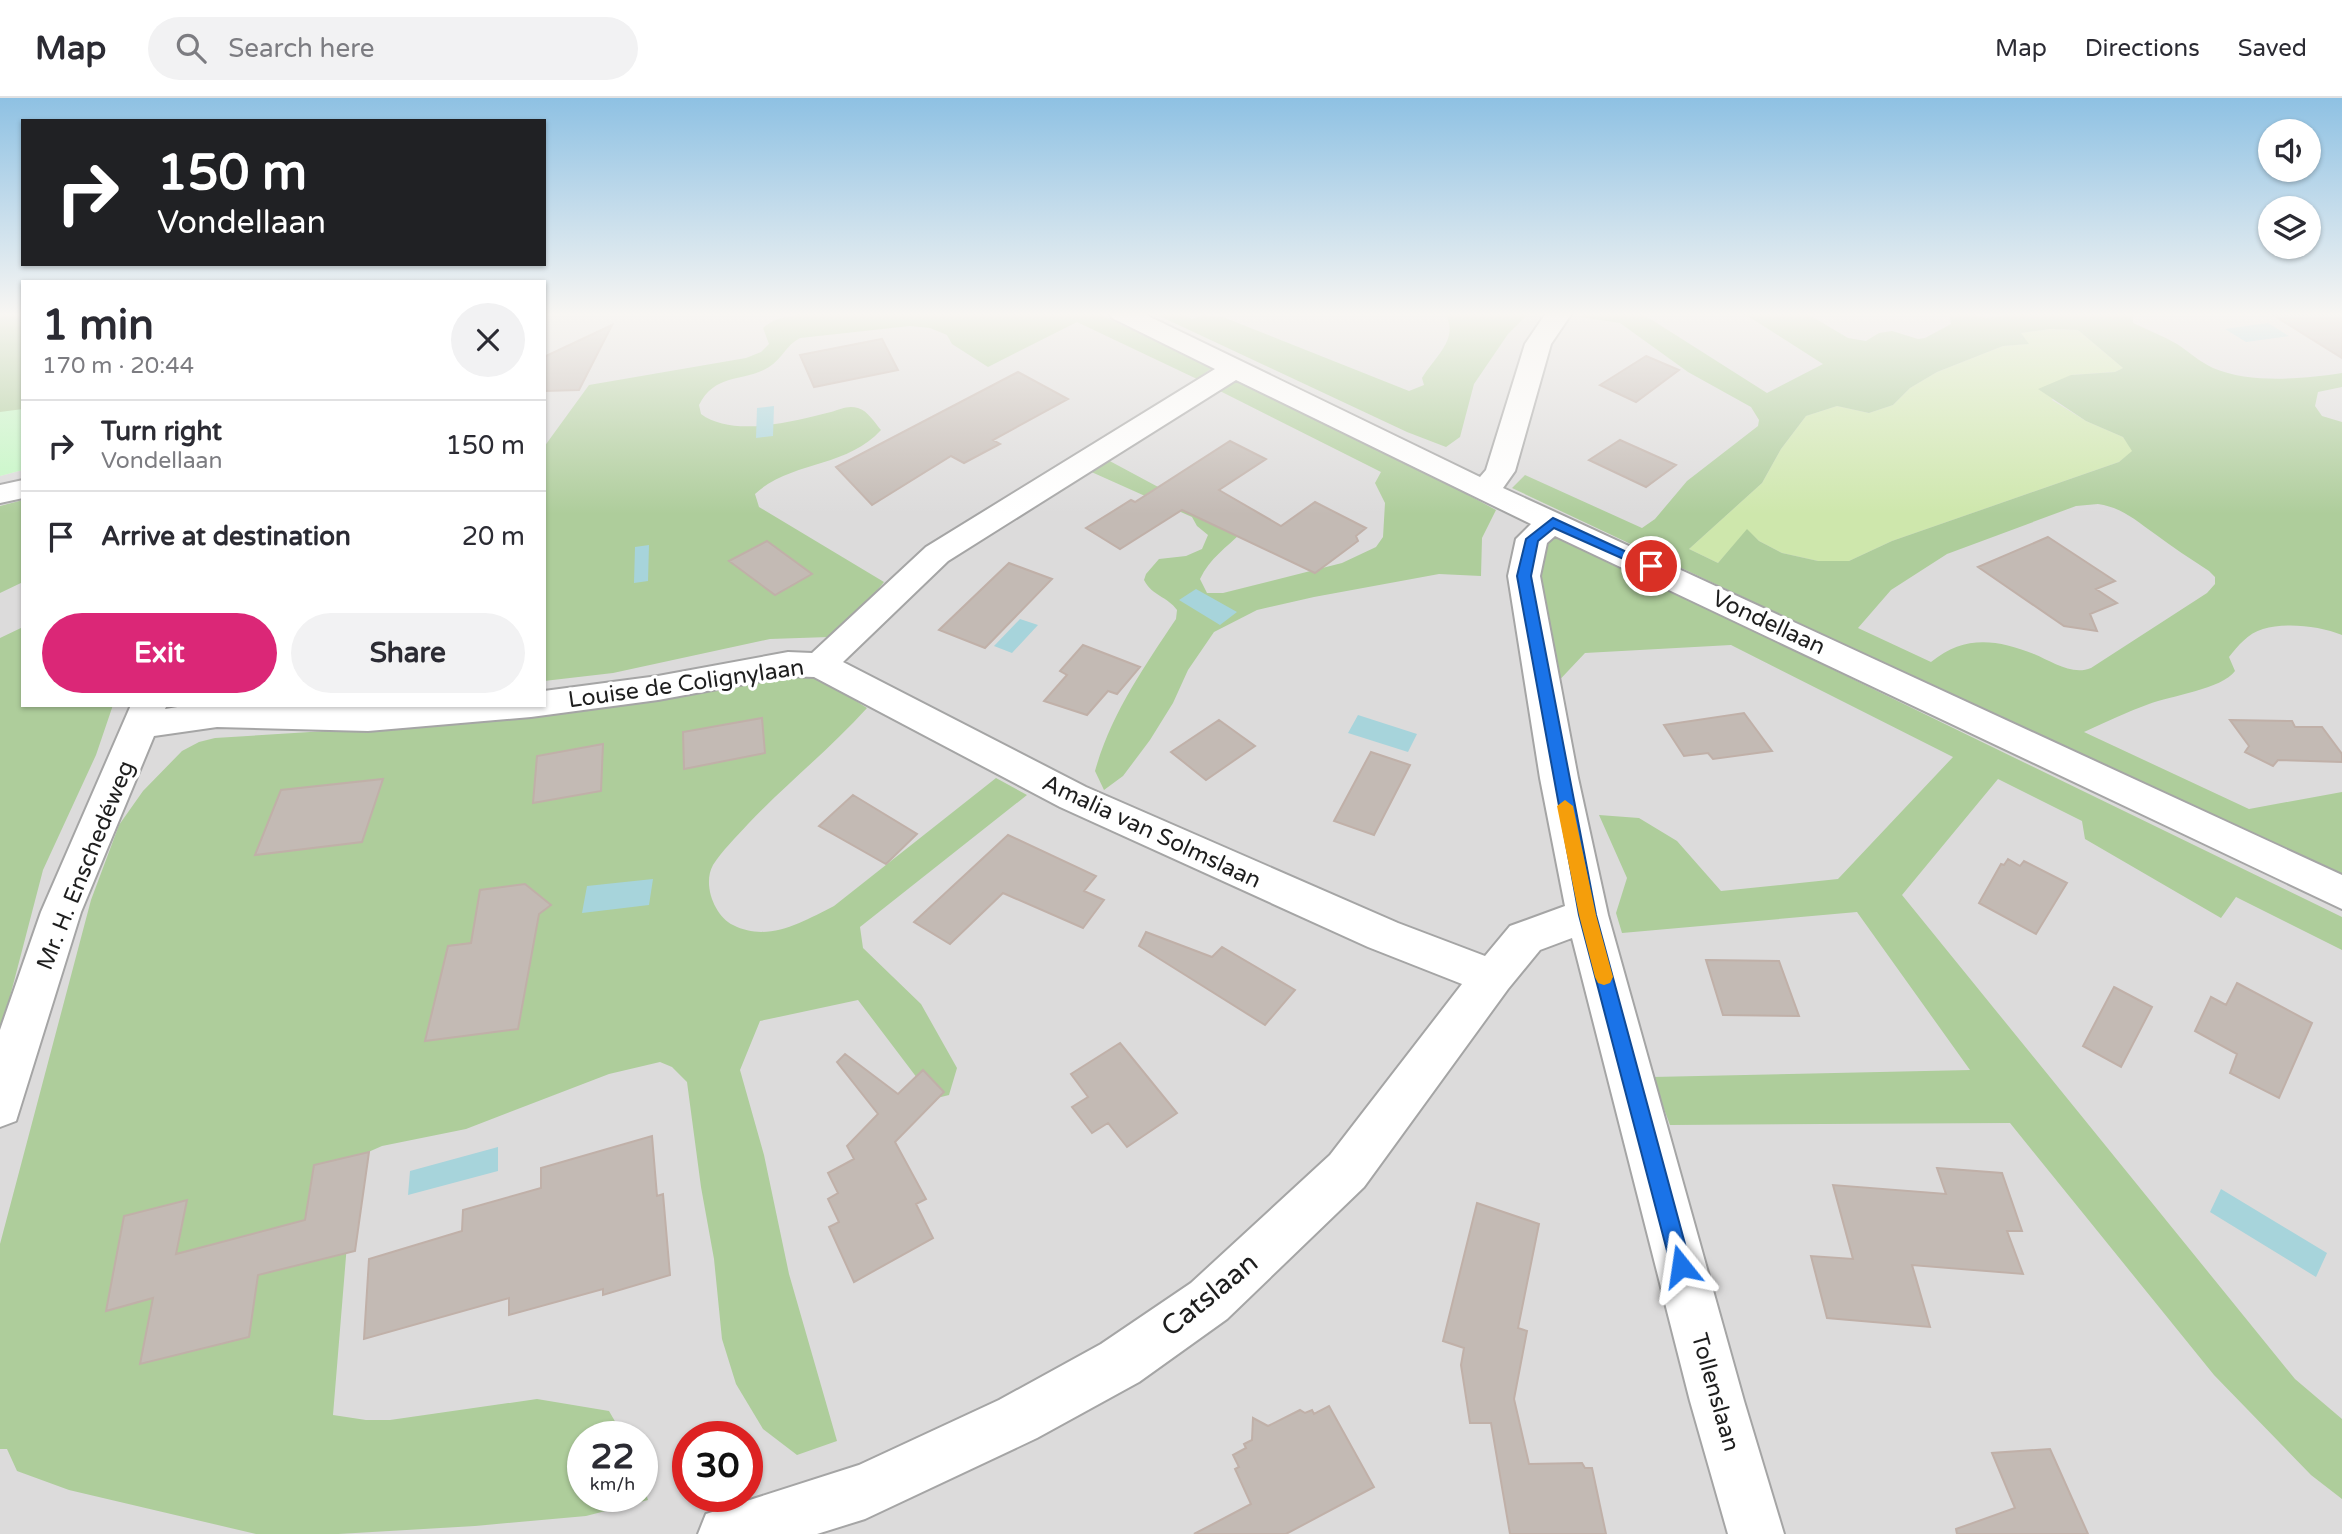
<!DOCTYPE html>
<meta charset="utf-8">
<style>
:root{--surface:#fff;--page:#f2f2f3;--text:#2b2b33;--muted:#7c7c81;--line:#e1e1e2;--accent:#db2777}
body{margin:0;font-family:"Varela Round",sans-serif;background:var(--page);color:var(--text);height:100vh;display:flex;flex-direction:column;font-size:26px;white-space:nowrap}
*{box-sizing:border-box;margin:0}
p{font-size:23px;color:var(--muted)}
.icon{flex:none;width:38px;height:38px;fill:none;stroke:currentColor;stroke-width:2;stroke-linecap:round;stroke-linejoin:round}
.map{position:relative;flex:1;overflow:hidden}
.sheet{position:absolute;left:21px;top:182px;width:525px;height:427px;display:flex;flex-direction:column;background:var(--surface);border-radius:0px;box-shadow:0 2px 5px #0004}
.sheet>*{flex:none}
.banner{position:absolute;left:21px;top:21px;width:525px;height:147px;border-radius:0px;box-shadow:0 2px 5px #0004;background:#202124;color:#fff;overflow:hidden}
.buttons{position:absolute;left:2258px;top:21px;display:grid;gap:14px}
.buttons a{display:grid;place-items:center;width:63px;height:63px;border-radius:50%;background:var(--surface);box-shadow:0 2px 5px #0004;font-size:35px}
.speed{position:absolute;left:567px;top:1323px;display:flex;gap:14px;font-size:35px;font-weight:700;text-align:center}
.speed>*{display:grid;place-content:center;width:91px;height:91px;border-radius:50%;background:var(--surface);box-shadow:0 2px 5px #0004;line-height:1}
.speed small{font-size:18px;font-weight:400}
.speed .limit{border:10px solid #d22;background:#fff;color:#111}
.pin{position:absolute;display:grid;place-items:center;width:60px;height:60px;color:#fff;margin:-30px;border:4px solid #fff;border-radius:50%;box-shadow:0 2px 7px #0007}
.me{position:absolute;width:77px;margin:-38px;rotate:345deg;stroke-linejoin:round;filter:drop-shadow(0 0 5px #0008)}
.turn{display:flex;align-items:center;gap:24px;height:147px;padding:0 21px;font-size:32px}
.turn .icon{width:91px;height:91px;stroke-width:2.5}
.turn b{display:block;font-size:49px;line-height:60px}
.round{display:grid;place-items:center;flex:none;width:74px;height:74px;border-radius:37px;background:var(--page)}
.headline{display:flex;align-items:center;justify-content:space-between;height:119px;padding:0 21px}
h1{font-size:42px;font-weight:700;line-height:52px}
.cta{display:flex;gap:14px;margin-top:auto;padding:14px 21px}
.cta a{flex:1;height:80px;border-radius:42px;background:var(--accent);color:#fff;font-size:28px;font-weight:700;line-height:80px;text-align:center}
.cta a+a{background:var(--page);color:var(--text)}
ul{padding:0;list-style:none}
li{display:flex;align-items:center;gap:21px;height:91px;padding:0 21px;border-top:2px solid var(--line)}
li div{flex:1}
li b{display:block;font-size:26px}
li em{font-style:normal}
header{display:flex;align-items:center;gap:42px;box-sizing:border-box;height:98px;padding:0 35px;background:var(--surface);border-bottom:2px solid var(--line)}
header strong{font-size:33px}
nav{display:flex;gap:38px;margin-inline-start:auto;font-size:24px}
.search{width:490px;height:63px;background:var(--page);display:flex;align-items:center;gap:18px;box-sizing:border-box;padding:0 24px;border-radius:38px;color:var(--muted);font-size:26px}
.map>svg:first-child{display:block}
.residential{fill:#dcdbdb;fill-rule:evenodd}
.grass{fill:#cee7ac}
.forest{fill:#aecd9b;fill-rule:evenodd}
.park{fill:#c3f7c3}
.water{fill:#a7d4db}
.building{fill:#c3bab4;stroke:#c0b0a8;stroke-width:2}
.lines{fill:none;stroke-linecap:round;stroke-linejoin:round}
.minor-casing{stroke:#a5a5a5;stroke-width:4}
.minor{fill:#fff;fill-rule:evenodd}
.route{fill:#1a73e8;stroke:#114b97;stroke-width:2}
.slow{fill:#f59e0b}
.labels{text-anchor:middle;stroke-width:7;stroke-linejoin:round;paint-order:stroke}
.street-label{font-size:23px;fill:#1e1e1e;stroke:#fff}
.near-street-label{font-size:28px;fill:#1e1e1e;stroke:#fff}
</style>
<header>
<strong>Map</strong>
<div class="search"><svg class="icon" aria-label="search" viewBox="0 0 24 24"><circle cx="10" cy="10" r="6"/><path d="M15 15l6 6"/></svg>Search here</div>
<nav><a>Map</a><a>Directions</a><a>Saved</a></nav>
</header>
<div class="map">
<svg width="2342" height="1436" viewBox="0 0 2342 1436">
<rect width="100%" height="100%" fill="#efebe5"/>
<path class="residential" d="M544 215H2342V1436H0V378L23 372V607H544ZM583 1339H642V1398H583ZM688 1339H747V1398H688Z"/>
<path class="grass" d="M2050 231 2078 232 2123 270 2115 274 2071 277 2052 302 2086 323 2123 339 2133 353 2119 364 1892 443 1849 463H1818L1782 455 1759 443 1747 432 1718 465 1689 451 1762 385 1781 351 1806 318 1837 308 1869 315 1893 307 1910 290 1937 274 2003 248 2028 246 2021 235Z"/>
<path class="forest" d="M0 215H23V362L0 368Z
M827 215H1097L1212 270 1197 281 1077 224 988 269 952 246 947 237 930 230 910 228 800 240C786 247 782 261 769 269 743 285 716 274 699 307L701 316C733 340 795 323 831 314 841 311 848 307 858 310 868 313 874 324 881 332 847 370 790 363 755 396L759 409 884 484 848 528 829 539 770 541 613 575 544 583V349L589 287 746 260 761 254 769 246 763 230C779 215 806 217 827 215Z
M1153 215H1181L1192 221 1203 217 1223 219 1409 293 1424 287 1422 280C1435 258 1460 241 1445 215H1529L1508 236 1474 286 1460 339 1446 349 1407 334Z
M1585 215H1641L1767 295 1823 266 1743 215H1806L1848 240 1866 243 1879 235 1892 233 1918 241 1925 240 1951 226 1949 215H1968L1986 220 2018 215H2148L2133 218V225C2148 232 2163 238 2177 246 2189 254 2200 264 2213 270 2251 286 2303 281 2342 275V289L2318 294 2315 308 2322 318 2342 324V537C2320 528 2286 524 2263 531 2248 535 2238 548 2229 559L2235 573C2222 591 2170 598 2149 606 2127 614 2106 624 2084 634L2249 711 2342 694V782L1512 390 1525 377 1642 430 1655 421 1687 383 1758 328 1759 322 1751 309 1688 274 1620 225 1580 219ZM2050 231 2078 232 2123 270 2115 274 2071 277 2038 291 2086 323 2123 339 2132 353 2119 364 1892 443 1849 463H1818L1782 455 1759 443 1747 431 1718 465 1689 451 1762 385 1781 351 1806 318 1837 308 1869 315 1893 307 1910 290 1937 274 2003 248 2029 246 2021 235ZM2098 406C2123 410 2135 422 2155 436 2172 449 2191 461 2209 473L2215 479V486L2207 495 2091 570C2072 578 2051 563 2034 556 1996 541 1964 537 1931 564L1858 530 1891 492 1947 456 2076 408Z
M1237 282 1380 349 1496 412 1482 440 1481 478 1439 476 1314 499 1257 512 1214 534 1188 572 1173 605 1150 642 1123 678 1104 692 1095 673C1111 616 1144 569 1176 521L1177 512C1167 498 1152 498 1144 482L1146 476 1159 461 1186 458 1202 451 1208 437 1197 428 1192 419 1087 372 1106 361 1242 434C1226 450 1210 460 1200 481L1207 495H1223L1342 465 1376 449 1383 439 1385 405 1375 385 1381 374 1218 292Z
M23 402V484L0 495V408Z
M1532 433 1554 436 2342 819V852L2236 799 2221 820 2085 741 2082 723 1998 681 1902 797 2295 1281 2342 1321V1401L2311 1377 2214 1277 2010 1025 1670 1027 1652 979 1970 972 1857 814 1622 835 1616 815 1627 780 1599 717 1639 720 1677 743 1721 793 1838 781 1953 659 1731 547 1585 555 1534 609Z
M23 529V607H113L96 657 43 772 0 937V540Z
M794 572 822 581 867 610C830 651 786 686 748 726 736 739 722 753 713 767 702 787 715 818 733 827 768 845 802 824 834 808L996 680 1027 697 860 829 863 850 921 906 957 970 949 997 933 1001 858 902 760 923 740 972 764 1057 789 1176 837 1343 797 1357 763 1331 736 1286 722 1241 714 1161 701 1089 687 984 672 969 660 964 609 976 466 1031 382 1048 357 1059 353 1073 333 1317 366 1322H390L537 1301 609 1313 624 1339H583V1398H642V1384L648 1402 586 1418 475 1428 338 1436H256L69 1392 17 1373 7 1351H0V1146L91 802 119 727 143 693 182 653 199 644 215 640 406 628Z"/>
<path class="park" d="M23 311V372L0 378V314Z"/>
<path class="water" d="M2268 225 2289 238 2246 244 2225 231Z
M774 308 773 338 756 340 757 310Z
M649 447 648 483 634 485 635 449Z
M1196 491 1237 514 1220 527 1179 502Z
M1020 521 1038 527 1012 555 994 548Z
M1358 617 1417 636 1408 654 1348 635Z
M653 781 649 807 582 815 587 788Z
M498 1049V1073L408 1097 410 1073Z
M2221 1091 2327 1155 2316 1179 2210 1114Z"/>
<path class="building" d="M2270 215H2342V260Z
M612 227 579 292 544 293V259Z
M882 241 898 272 814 289 800 257Z
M1646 258 1679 272 1636 304 1600 287Z
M1018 274 1068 301 993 342 1000 346 964 365 951 358 872 407 836 369Z
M1620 342 1676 367 1646 389 1589 362Z
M1230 343 1266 361 1219 392 1281 428 1315 404 1366 430 1356 438 1358 443 1315 475 1182 412 1120 451 1086 430 1131 402 1135 404Z
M2048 439 2115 483 2096 491 2117 505 2090 516 2097 533 2064 528 1978 469Z
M767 443 812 476 775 497 729 463Z
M1009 465 1052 481 985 550 939 532Z
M1083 547 1140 569 1117 596 1108 593 1087 617 1044 603 1067 577 1060 573Z
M1744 615 1772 653 1713 661 1708 655 1684 658 1664 627Z
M762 620 765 655 684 671 683 634Z
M1219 622 1255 648 1206 682 1171 654Z
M2230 622 2292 623 2295 629H2322L2342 656V664L2278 662 2273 668 2245 654 2249 648Z
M603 646 601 693 533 705 537 658Z
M1371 654 1410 667 1374 737 1334 723Z
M383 681 362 744 255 757 281 692Z
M853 697 917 736 886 766 819 728Z
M1008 737 1096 778 1084 793 1104 802 1083 830 1003 795 950 846 914 824Z
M2008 761 2020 768 2024 763 2067 785 2036 836 1979 805 2001 766 2004 767Z
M525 786 551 807 539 816 518 931 425 943 448 848 471 845 480 792Z
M1146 834 1212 859 1222 849 1295 892 1265 927 1139 848Z
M1706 862 1779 863 1799 918 1723 917Z
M2237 885 2312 925 2279 1000 2230 975 2237 956 2195 933 2211 899 2226 907Z
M2114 889 2152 909 2121 969 2083 948Z
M1120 945 1177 1015 1127 1049 1108 1025 1092 1035 1072 1009 1088 999 1071 976Z
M845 956 898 996 923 972 944 994 895 1044 926 1101 916 1106 933 1140 854 1184 829 1129 839 1124 828 1101 838 1095 828 1075 854 1061 847 1048 878 1016 837 964Z
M652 1038 657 1098 663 1096 670 1177 603 1197V1191L509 1217V1200L364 1241 369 1161 462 1133 463 1112 541 1090V1070Z
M369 1054 355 1153 258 1177 249 1239 140 1266 153 1200 106 1213 124 1118 187 1102 176 1156 305 1122 314 1067Z
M1937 1070 2002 1075 2022 1133H2007L2023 1176 1912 1167 1930 1229 1827 1220 1811 1158 1853 1161 1833 1087 1946 1096Z
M1477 1105 1539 1126 1518 1230 1527 1233 1514 1301 1529 1366 1582 1365 1585 1370H1592L1606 1436H1510L1491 1325H1470L1461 1267 1464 1250 1443 1243Z
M1329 1308 1374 1389 1286 1436H1194L1251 1406 1235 1371 1239 1369 1233 1357 1246 1350 1244 1346 1252 1342 1253 1320 1268 1328 1300 1312 1305 1315 1312 1312 1314 1316Z
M2050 1351 2088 1436H1957L1956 1431 2015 1410 1992 1355Z"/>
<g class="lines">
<g class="minor-casing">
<path id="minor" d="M1108 215H1142L1480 379 1486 372 1525 246 1546 215H1572L1551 246 1515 373 1503 390 2342 777V811L1555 438 1547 445 1540 478 1578 680 1608 817 1744 1303 1784 1436H1728L1690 1303 1572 840 1540 852 1508 891 1364 1089 1227 1221 1139 1284 1037 1340 865 1421 817 1436H698L706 1416 859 1367 999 1302 1101 1246 1191 1185 1330 1057 1462 886 1368 849 1060 709 814 579 788 578 658 602 531 619 368 633 217 629 154 638 81 814 16 1023 0 1029V932L41 814 131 607H167L165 611 190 607H544V593L658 578 788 554 812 555 926 449 1215 271 1112 220ZM1236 282 1531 426 1516 441 1508 478 1540 680 1565 808 1510 828 1485 858 1398 825 1086 689 843 564 948 463Z
M23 382V400L0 405V387Z"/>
</g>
<use href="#minor" class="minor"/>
</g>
<linearGradient id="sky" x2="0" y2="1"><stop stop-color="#8ec1e3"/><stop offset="0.52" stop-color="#f8f6f3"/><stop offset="1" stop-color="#f8f6f3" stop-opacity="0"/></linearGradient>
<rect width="2342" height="416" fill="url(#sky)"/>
<path class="route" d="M1553 420 1657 468 1655 471H1646L1554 430 1538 443 1531 478 1596 817 1691 1168 1688 1175 1681 1178 1674 1175 1671 1168 1579 817 1517 478 1526 441Z"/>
<path class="slow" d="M1565 702 1573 708 1596 817 1613 879 1610 885 1604 887 1598 885 1595 879 1579 817 1557 708Z"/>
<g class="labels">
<g class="street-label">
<text transform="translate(1769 524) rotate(25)" y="8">Vondellaan</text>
<text transform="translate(686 585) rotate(-8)" y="8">Louise de Colignylaan</text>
<text transform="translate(1152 733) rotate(25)" y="8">Amalia van Solmslaan</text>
<text transform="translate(85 767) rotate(-68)" y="8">Mr. H. Enschedéweg</text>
<text transform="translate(1716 1294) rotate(74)" y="8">Tollenslaan</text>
</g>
<g class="near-street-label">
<text transform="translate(1209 1196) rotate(-39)" y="10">Catslaan</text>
</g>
</g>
</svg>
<div class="buttons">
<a><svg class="icon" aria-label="sound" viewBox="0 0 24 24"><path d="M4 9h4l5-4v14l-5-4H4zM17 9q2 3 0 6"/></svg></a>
<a><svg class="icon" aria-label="layers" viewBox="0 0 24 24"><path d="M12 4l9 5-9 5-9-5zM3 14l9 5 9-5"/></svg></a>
</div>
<div class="speed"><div>22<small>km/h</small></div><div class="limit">30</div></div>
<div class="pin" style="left:1651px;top:468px;background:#d93025"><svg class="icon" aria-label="arrive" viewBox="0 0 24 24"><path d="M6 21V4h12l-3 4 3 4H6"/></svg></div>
<svg class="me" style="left:1681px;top:1168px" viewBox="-20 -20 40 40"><path d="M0-17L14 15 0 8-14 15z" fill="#1a73e8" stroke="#fff" stroke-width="4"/></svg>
<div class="banner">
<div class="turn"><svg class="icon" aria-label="right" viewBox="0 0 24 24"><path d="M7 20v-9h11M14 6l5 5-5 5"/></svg><div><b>150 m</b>Vondellaan</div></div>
</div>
<section class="sheet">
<div class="headline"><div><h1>1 min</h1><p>170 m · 20:44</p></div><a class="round"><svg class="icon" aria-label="close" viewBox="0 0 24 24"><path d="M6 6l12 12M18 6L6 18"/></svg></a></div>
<ul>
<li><svg class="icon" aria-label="right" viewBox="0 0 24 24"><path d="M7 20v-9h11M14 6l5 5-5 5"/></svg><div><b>Turn right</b><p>Vondellaan</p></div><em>150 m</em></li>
<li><svg class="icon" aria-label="arrive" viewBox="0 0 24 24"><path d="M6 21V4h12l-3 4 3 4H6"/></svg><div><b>Arrive at destination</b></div><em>20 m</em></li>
</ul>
<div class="cta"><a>Exit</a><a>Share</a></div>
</section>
</div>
